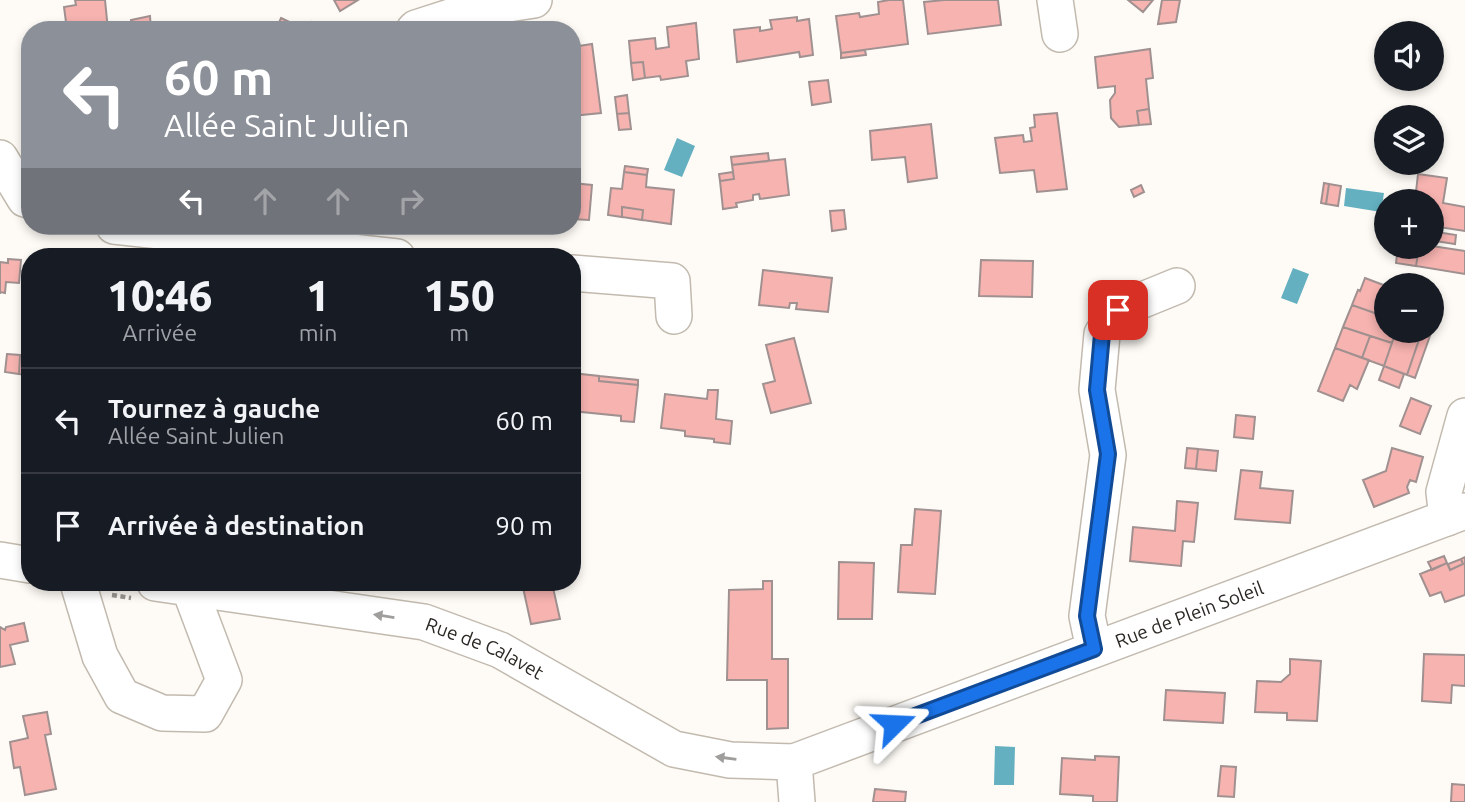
<!DOCTYPE html>
<html lang="fr">
<meta charset="utf-8">
<style>
:root{--surface:#171b24;--page:#242831;--text:#f1f3f6;--muted:#9ea1a6;--line:#363941}
body{margin:0;font-family:Ubuntu,sans-serif;background:var(--page);color:var(--text);height:100vh;display:flex;flex-direction:column;font-size:26px;white-space:nowrap}
*{box-sizing:border-box;margin:0}
p{font-size:23px;color:var(--muted)}
.icon{flex:none;width:38px;height:38px;fill:none;stroke:currentColor;stroke-width:2;stroke-linecap:round;stroke-linejoin:round}
.map{position:relative;flex:1;overflow:hidden}
.side{position:absolute;left:21px;top:248px;width:560px;height:343px;display:flex;flex-direction:column;background:var(--surface);border-radius:28px;box-shadow:0 4px 10px #0003}
.side>*{flex:none}
.top-card{position:absolute;left:21px;top:21px;width:560px;height:214px;border-radius:28px;box-shadow:0 4px 10px #0003;background:#8c9099;color:#fff;overflow:hidden}
.fabs{position:absolute;left:1374px;top:21px;display:grid;gap:14px}
.fabs a{display:grid;place-items:center;width:70px;height:70px;border-radius:50%;background:var(--surface);box-shadow:0 4px 10px #0003;font-size:35px}
.pin{position:absolute;display:grid;place-items:center;width:60px;height:60px;color:#fff;margin:-30px;border-radius:14px;box-shadow:0 4px 10px #0006}
.me{position:absolute;width:77px;margin:-38px;rotate:69deg;stroke-linejoin:round;filter:drop-shadow(0 0 5px #0008)}
.turn{display:flex;align-items:center;gap:24px;height:147px;padding:0 28px;font-size:32px}
.turn .icon{width:91px;height:91px;stroke-width:2.5}
.turn b{display:block;font-size:49px;line-height:60px}
.lanes{display:flex;align-items:center;height:66px;padding:0 28px;background:#0003;justify-content:center;gap:35px;direction:ltr}
.lanes .off{opacity:.35}
.eta{display:flex;justify-content:space-evenly;align-items:center;height:119px;text-align:center}
.eta b{font-size:42px;font-weight:800;line-height:49px}
ul{padding:0;list-style:none}
li{display:flex;align-items:center;gap:21px;height:105px;padding:0 28px;border-top:2px solid var(--line)}
li div{flex:1}
li b{display:block;font-size:26px}
li em{font-style:normal}
.map>svg:first-child{display:block}
.water{fill:#64b0c0}
.building{fill:#f6b3b0;stroke:#a09190;stroke-width:2}
.lines{fill:none;stroke-linecap:round;stroke-linejoin:round}
.minor-casing{stroke:#c2baaf;stroke-width:38}
.path{stroke:#999691;stroke-width:4.5;stroke-dasharray:5 3.5;stroke-linecap:butt}
.minor{stroke:#fff;stroke-width:35}
.oneway{fill:#a09e9c}
.route-casing{stroke:#114b97;stroke-width:18}
.route{stroke:#1a73e8;stroke-width:12}
.labels{text-anchor:middle;stroke-width:5;stroke-linejoin:round;paint-order:stroke}
.street-label{font-size:19px;fill:#2b2824;stroke:#fefbf6}
</style>
<div class="map">
<svg width="1465" height="802" viewBox="0 0 1465 802">
<rect width="100%" height="100%" fill="#fefbf6"/>
<path class="water" d="M677 138 695 146 682 177 664 170Z
M1346 188 1384 193 1381 212 1344 206Z
M1293 268 1309 274 1297 304 1281 298Z
M995 746 1015 747 1014 785H994Z"/>
<path class="building" d="M75 0H105L108 30H67L64 7 76 5Z
M334 0H358L340 11Z
M889 0H903L908 44 841 53 836 16 859 13 860 17 879 14 878 2Z
M944 0H998L1001 25 928 34 924 2Z
M1128 0H1153L1143 12Z
M1162 0H1180L1176 22 1158 24Z
M150 16 151 30H132L131 20Z
M797 17V21L809 19 813 55 800 57 799 52 737 62 734 30 760 27V31L772 29 770 20Z
M281 18 306 30H258L260 26 268 23 277 27Z
M312 22 329 30H308Z
M696 23 699 59 686 61 688 76 661 80 660 76 645 78 643 62 631 63 629 41 655 38 656 49 669 47 667 27Z
M592 44 601 113 572 116V47Z
M1150 49 1153 78 1146 79 1149 109 1137 111 1139 125 1119 127 1111 118 1110 100 1115 93V86L1098 88 1095 57Z
M865 50 866 55 841 58V53Z
M643 62 645 78 633 80 631 63Z
M828 80 831 102 812 105 809 82Z
M627 95 629 113 617 114 615 97Z
M1149 109 1151 124 1139 125 1137 111Z
M629 113 631 129 619 130 617 114Z
M1057 113 1067 189 1037 192 1034 170 1000 173 995 138 1023 135 1024 142 1032 141 1030 128 1035 127 1034 115Z
M931 124 937 178 908 182 905 157 872 160 870 131Z
M768 153 769 161 732 165 731 157Z
M785 159 789 195 760 199 759 194 753 195V200L736 203 737 207 723 209 720 181 734 179 732 165Z
M625 166 648 169 647 175 624 172Z
M624 172 647 175 646 187 674 190 671 224 642 220 643 210 622 207V217L608 215 611 188 622 189Z
M733 172 734 179 720 181 719 174Z
M1418 174 1447 178 1443 203 1465 207V231L1432 226V201H1415Z
M572 183 592 185 589 220 572 219Z
M1324 183 1329 184 1326 204 1321 203Z
M1329 184 1341 186 1338 206 1326 204Z
M1141 185 1144 192 1134 197 1131 190Z
M622 207 643 210 642 220 622 217Z
M844 210 846 229 832 231 830 211Z
M1437 232 1456 235 1455 244 1435 241Z
M1432 246 1465 251V274L1416 266 1419 247Z
M1398 247H1419L1416 266 1396 263Z
M8 259 21 260 19 283 6 282 5 293 0 292V294V262L8 263Z
M981 260 1033 261 1032 297 979 296Z
M763 270 832 278 828 312 796 309 797 303H790L789 308 759 305Z
M1365 278 1386 286 1384 296 1386 297V317L1352 305 1358 290 1360 291Z
M1352 305 1386 317V331H1396L1392 343 1343 327Z
M1343 327 1370 336 1362 358 1335 348Z
M1396 331H1422L1407 375 1384 366Z
M1422 331 1431 333 1415 378 1407 375Z
M1370 336 1392 343 1384 366 1362 358Z
M794 338 811 403 771 413 763 384 775 381 766 345Z
M1335 348 1369 360 1357 389 1350 385 1343 401 1318 391Z
M7 354 20 355 19 374 5 372Z
M20 355 30 356V375L19 374Z
M1384 366 1404 374 1399 388 1379 380Z
M572 373 599 376V381L638 385 634 422 621 421V416L572 411Z
M599 376 638 380V385L599 381Z
M708 390H718L716 419 732 421 730 444 714 442V439L685 436V431L661 428 665 394 707 399Z
M1411 398 1431 406 1420 434 1400 426Z
M1236 415 1255 417 1253 439 1234 437Z
M1187 448 1198 449 1196 469 1185 468Z
M1392 448 1423 457 1416 482 1410 480 1407 487 1409 493 1374 507 1363 480 1386 471Z
M1198 449 1218 451 1216 471 1196 469Z
M1241 470 1262 472 1260 488 1293 491 1290 523 1235 519Z
M28 474H30V506L24 505Z
M1177 501 1198 503 1194 542 1183 541 1181 566 1130 561 1133 527 1175 531Z
M915 509 941 511 935 594 898 592 901 545H912Z
M1444 556 1447 563 1432 570 1428 562Z
M1465 557V595L1445 602 1441 592 1430 596 1420 574 1447 563 1450 570 1463 564 1461 559Z
M1461 559 1463 564 1450 570 1448 564Z
M839 562 874 563 872 619H838Z
M763 581H772V659H788V728L767 729V680H727L729 590 763 589Z
M522 583H552L560 619 531 624Z
M24 623 28 641 10 645 15 664 0 667V627L5 630 6 627Z
M1424 654 1465 655V686L1452 685 1451 703 1422 701Z
M1290 659 1321 661 1317 721 1287 720V713L1255 712 1257 681 1281 682 1290 674Z
M1166 690 1225 693 1223 723 1164 720Z
M47 712 51 734 45 735 56 789 25 795 20 767 14 768 10 742 28 738 23 716Z
M1095 756 1119 757 1117 802H1093V796L1060 794 1062 758 1095 760Z
M1221 766 1236 767 1234 797 1218 796Z
M1452 784 1465 785V802H1451Z
M875 789 906 792 905 802H873Z"/>
<g class="lines">
<g class="minor-casing">
<g id="minor">
<path d="M1055 0 1060 34"/>
<path d="M414 30 416 28 475 9 534 0"/>
<path d="M0 158 25 199 30 200"/>
<path d="M114 226 397 257"/>
<path d="M572 273 672 281 674 316"/>
<path d="M1447 518 1444 492 1465 416"/>
<path d="M0 560 30 565"/>
<path d="M78 583 100 656 122 696 162 713 205 714 224 680 189 587"/>
<path id="s1" d="M155 583 424 622 500 650 674 749 730 760 794 762"/>
<path d="M1094 649 1087 616 1108 455 1097 390 1102 334 1118 310 1177 286"/>
<path id="s2" d="M797 802 794 762 1465 511"/>
</g>
</g>
<path class="path" d="M112 595 131 598"/>
<use href="#minor" class="minor"/>
</g>
<defs><path id="oneway-solid" d="M-6-.8H1V-3.2L6.5 0L1 3.2V.8H-6Z" transform="scale(1.75)"/></defs>
<g class="oneway">
<use href="#oneway-solid" transform="translate(384 616) rotate(-171)"/>
<use href="#oneway-solid" transform="translate(726 758) rotate(-172)"/>
</g>
<g class="lines">
<g class="route-casing">
<path id="route" d="M894 724 1094 649 1087 616 1108 454 1097 390 1102 334 1118 310"/>
</g>
<use href="#route" class="route"/>
</g>
<g class="labels">
<g class="street-label">
<text dy="7" stroke="none"><textPath href="#s2" startOffset="462">Rue de Plein Soleil</textPath></text>
<text dy="7" stroke="none"><textPath href="#s1" startOffset="338">Rue de Calavet</textPath></text>
</g>
</g>
</svg>
<div class="fabs">
<a><svg class="icon" aria-label="sound" viewBox="0 0 24 24"><path d="M4 9h4l5-4v14l-5-4H4zM17 9q2 3 0 6"/></svg></a>
<a><svg class="icon" aria-label="layers" viewBox="0 0 24 24"><path d="M12 4l9 5-9 5-9-5zM3 14l9 5 9-5"/></svg></a>
<a>+</a>
<a>−</a>
</div>
<div class="pin" style="left:1118px;top:310px;background:#d93025"><svg class="icon" aria-label="arrive" viewBox="0 0 24 24"><path d="M6 21V4h12l-3 4 3 4H6"/></svg></div>
<svg class="me" style="left:894px;top:724px" viewBox="-20 -20 40 40"><path d="M0-17L14 15 0 8-14 15z" fill="#1a73e8" stroke="#fff" stroke-width="4"/></svg>
<div class="top-card">
<div class="turn"><svg class="icon" aria-label="left" viewBox="0 0 24 24"><path d="M17 20v-9H6M10 6l-5 5 5 5"/></svg><div><b>60 m</b>Allée Saint Julien</div></div>
<div class="lanes"><svg class="icon" aria-label="left" viewBox="0 0 24 24"><path d="M17 20v-9H6M10 6l-5 5 5 5"/></svg><svg class="icon off" aria-label="ahead" viewBox="0 0 24 24"><path d="M12 20V5M6 11l6-6 6 6"/></svg><svg class="icon off" aria-label="ahead" viewBox="0 0 24 24"><path d="M12 20V5M6 11l6-6 6 6"/></svg><svg class="icon off" aria-label="right" viewBox="0 0 24 24"><path d="M7 20v-9h11M14 6l5 5-5 5"/></svg></div>
</div>
<section class="side">
<div class="eta">
<div><b>10:46</b><p>Arrivée</p></div>
<div><b>1</b><p>min</p></div>
<div><b>150</b><p>m</p></div>
</div>
<ul>
<li><svg class="icon" aria-label="left" viewBox="0 0 24 24"><path d="M17 20v-9H6M10 6l-5 5 5 5"/></svg><div><b>Tournez à gauche</b><p>Allée Saint Julien</p></div><em>60 m</em></li>
<li><svg class="icon" aria-label="arrive" viewBox="0 0 24 24"><path d="M6 21V4h12l-3 4 3 4H6"/></svg><div><b>Arrivée à destination</b></div><em>90 m</em></li>
</ul>
</section>
</div>
